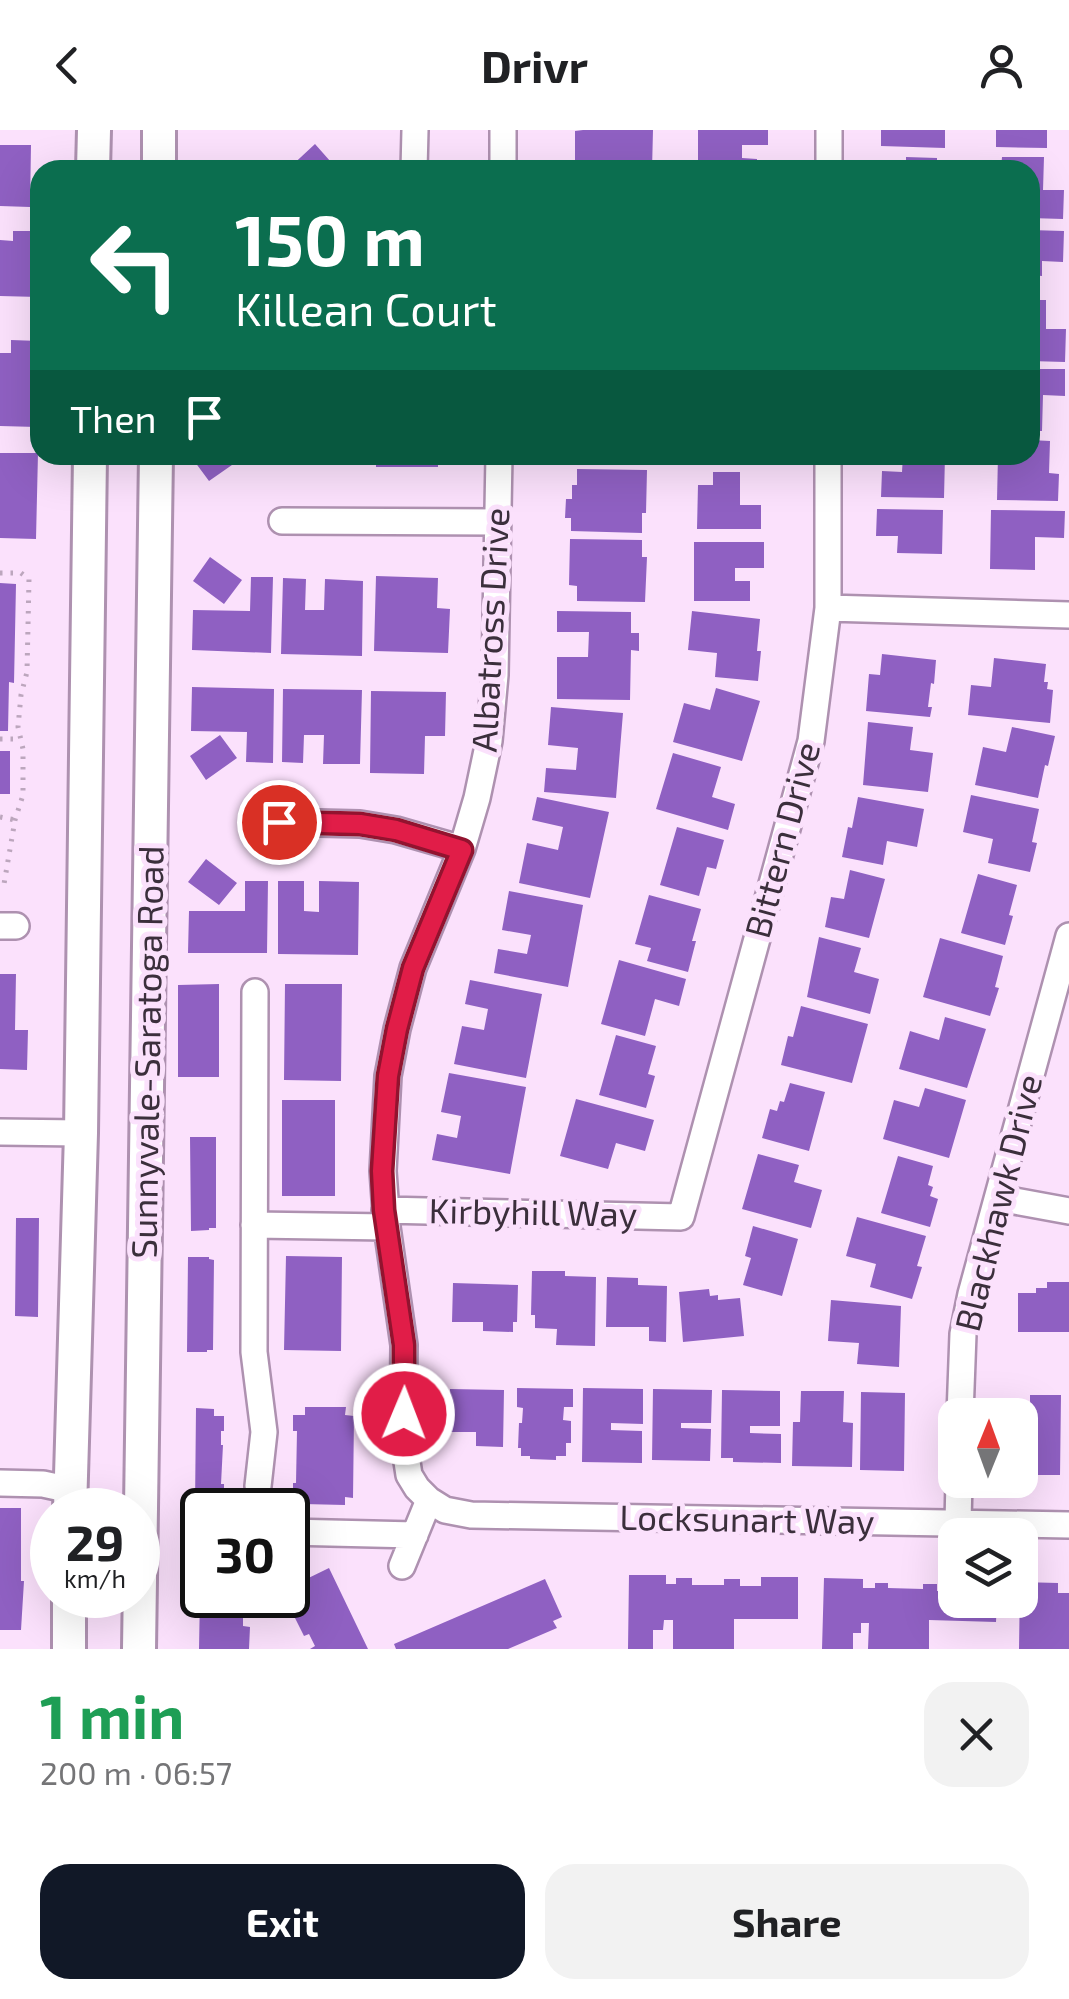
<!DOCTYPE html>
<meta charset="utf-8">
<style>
:root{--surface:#fff;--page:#f2f2f2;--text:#202124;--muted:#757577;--accent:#111827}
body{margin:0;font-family:"Exo 2",sans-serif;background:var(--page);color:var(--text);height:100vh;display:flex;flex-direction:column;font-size:38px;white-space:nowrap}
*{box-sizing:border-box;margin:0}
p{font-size:32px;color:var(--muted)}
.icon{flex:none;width:55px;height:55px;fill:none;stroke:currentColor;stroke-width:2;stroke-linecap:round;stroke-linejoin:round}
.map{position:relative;height:1519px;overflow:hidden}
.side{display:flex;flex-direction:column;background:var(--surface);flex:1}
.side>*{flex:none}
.top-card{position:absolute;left:30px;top:30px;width:1010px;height:305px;border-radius:30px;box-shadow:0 10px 40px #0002;background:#0b6e4f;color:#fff;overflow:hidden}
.needle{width:65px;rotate:1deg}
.controls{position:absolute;left:938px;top:1268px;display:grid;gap:20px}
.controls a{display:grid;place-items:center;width:100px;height:100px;border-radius:20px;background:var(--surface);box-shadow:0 10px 40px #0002;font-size:50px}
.speed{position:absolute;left:30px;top:1358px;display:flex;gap:20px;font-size:50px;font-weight:700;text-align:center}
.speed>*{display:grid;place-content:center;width:130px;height:130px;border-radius:50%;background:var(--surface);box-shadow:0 10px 40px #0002;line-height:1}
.speed small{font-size:25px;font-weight:400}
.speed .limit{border:5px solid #111;border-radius:15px;background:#fff;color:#111}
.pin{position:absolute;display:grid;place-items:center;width:85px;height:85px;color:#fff;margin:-42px;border:5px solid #fff;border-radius:50%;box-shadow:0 2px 10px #0007}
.me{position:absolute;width:110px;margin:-55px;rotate:1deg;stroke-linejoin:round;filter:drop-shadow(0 0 8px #0008)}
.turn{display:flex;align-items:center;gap:35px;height:210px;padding:0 40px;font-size:45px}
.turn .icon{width:130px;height:130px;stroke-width:2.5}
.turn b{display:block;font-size:70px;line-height:85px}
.then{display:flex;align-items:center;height:95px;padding:0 40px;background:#0003;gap:20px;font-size:38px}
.round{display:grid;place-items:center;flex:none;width:105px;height:105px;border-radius:30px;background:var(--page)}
.summary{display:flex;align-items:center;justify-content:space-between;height:170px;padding:0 40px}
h1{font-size:60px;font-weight:700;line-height:75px;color:#1e9e55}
.button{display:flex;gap:20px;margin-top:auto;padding:20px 40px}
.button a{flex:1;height:115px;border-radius:30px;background:var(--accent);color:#fff;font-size:40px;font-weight:700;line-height:115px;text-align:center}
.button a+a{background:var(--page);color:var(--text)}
header{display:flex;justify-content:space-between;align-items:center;height:130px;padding:0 40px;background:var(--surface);font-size:45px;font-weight:700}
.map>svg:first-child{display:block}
.building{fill:#8f60c2}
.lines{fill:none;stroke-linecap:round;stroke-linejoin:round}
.minor-casing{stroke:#ae91b0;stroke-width:30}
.major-casing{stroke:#ae91b0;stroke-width:38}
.path{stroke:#bca6bd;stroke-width:5;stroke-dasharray:2.5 8;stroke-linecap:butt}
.minor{stroke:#fff;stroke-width:25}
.major{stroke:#fff;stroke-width:32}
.route-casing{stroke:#92132f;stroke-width:25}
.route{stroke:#e11d48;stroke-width:18}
.labels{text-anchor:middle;stroke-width:10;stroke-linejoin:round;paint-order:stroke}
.street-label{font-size:35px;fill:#3b2f3c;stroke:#fbe1fc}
</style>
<header><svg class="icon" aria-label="back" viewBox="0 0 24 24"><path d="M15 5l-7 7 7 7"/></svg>Drivr<svg class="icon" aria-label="person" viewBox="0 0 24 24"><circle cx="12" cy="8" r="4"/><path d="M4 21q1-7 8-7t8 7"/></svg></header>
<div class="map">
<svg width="1069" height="1519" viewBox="0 0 1069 1519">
<rect width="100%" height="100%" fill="#fbe1fc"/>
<path class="building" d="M583 0H653L652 40H582L583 34H575V1Z
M698 0H768V15H742V28L757 29V40H698Z
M881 0H945V18L881 16Z
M996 0H1047V18L996 17Z
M315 14 338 40H287Z
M0 15H31L30 77 0 76Z
M906 27 937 28V40H906Z
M1002 27H1044L1043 60H1064L1063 89 1030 88V40H1001Z
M1030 100 1064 101 1063 132 1042 131V146L1030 145Z
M13 101H40L39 167 0 166V110L13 111Z
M1030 170H1046V199H1066L1065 232 1030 231Z
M11 210 39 211 37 297 0 296V223H11Z
M1034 239H1065V266L1043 265 1042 301H1030V240Z
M1030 310 1050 311 1049 343 1059 344 1058 371 997 370 998 325H1030Z
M0 323H38L36 409 0 408Z
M197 325H240L242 328 209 351 192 328Z
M326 325H364V333H326Z
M376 325H438V337H376Z
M578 325H647V335L578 333Z
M695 325H752V330H695Z
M903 325H945L944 368 881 367 882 341 902 342Z
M577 339 647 340 646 383H642V403L571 401V388H565L566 369H572V355H577Z
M713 342H740V375H761V399H697L698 355H713Z
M877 379 943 380 942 424 897 423 898 406H876Z
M991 380 1065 381 1064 408 1035 407V440L990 439Z
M570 409 642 410V427H647L645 472 577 471V456L569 455Z
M694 412H764V438H735V451H750V471H694Z
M210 427 242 450 224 474 193 451Z
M376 446 438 448 437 478 450 479 448 523 374 521Z
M251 447H273L271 523 192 520 193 480 250 481Z
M283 448 306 449 305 480H324L325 449 363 451 362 526 281 524Z
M0 453 16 454 14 553 9 552 8 601H0Z
M557 481 631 482V503H639V521L631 520 630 570 557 569V527H588L589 502H557Z
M692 481 760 489 757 521H761L758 551 715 547 717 523 688 520Z
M882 524 936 530 934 554 931 553 928 577H932L930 587 866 581 869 544 880 545Z
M994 528 1046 534 1044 552H1048L1047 559 1053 560 1050 593 968 585 971 555 991 557Z
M192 557 274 559 273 633 246 632 247 602 191 601Z
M716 558 760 571 742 631 673 612 684 573 710 580Z
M283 559 362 560 360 634H323L324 605H304L303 633 282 632Z
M371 561 446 562 445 606H425L424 644 370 643Z
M551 577 623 583 616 668 544 662 546 638 576 640 578 618 548 615Z
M868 592 913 597 910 620 933 623 928 662 863 655Z
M1012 597 1055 606 1048 636 1045 635 1038 668 975 655 983 617 1006 622Z
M220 605 237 628 206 650 190 626Z
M0 621H10V664H0Z
M673 623 721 637 712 667 735 674 728 700 656 679Z
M971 665 1039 679 1032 712 1037 713 1030 742 988 733 993 709 963 702Z
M537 667 609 682 590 768 519 753 527 713 558 720 563 697 532 690Z
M858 667 924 679 917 717 887 711 883 735 842 727 848 697 852 698Z
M677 697 724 710 716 739 707 737 699 766 660 755Z
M206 729 237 753 219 775 188 752Z
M850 740 885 749 869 808 825 797 831 767 844 769Z
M978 744 1017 755 1009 785 1013 786 1005 815 961 803Z
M245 751H268L267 823H188L189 781H245Z
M278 751H304V781L319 782V751L359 752 358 825 278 824Z
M509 761 583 775 568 857 494 843 498 819 527 824 531 805 502 800Z
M649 765 701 779 692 811H696L688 842 647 831 651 818 635 814Z
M819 807 861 818 854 842 879 849 870 884 807 867Z
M940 808 1003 826 995 857 999 858 990 886 923 867Z
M619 830 686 849 679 876 655 869 645 906 601 894Z
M0 844H16L15 900H28L27 940 0 939Z
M470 850 542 864 526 948 454 934 462 896 484 900 488 879 465 874Z
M219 854V947H178V855Z
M285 854H342L341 951 284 950Z
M801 876 868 894 852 953 781 935 788 906 793 907Z
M945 887 986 899 967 958 899 939 910 901 939 910Z
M616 905 656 916 648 944 655 946 646 978 599 965Z
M449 943 526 957 510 1044 432 1030 437 1004 457 1008 461 986 441 982Z
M790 953 825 962 809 1021 762 1008 770 979 777 981 780 971 784 972Z
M925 958 966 970 949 1028 883 1009 894 970 919 977Z
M576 969 654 990 645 1021 616 1013 608 1039 560 1026Z
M282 970H335V1066H282Z
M190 1007H216V1098H209V1100L191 1101Z
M758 1024 799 1035 794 1052 822 1060 811 1098 742 1079Z
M898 1026 933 1036 928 1055 933 1057 930 1066 938 1069 930 1097 881 1083Z
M857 1087 926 1106 917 1136 922 1137 912 1169 870 1157 876 1134 846 1126Z
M16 1088H39L38 1187 15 1186Z
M753 1096 798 1109 782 1166 743 1155 751 1128 745 1126Z
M286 1126 342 1127 341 1221 284 1220Z
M188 1127H209V1129L214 1130 213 1220H207V1222H187Z
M532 1141H565V1146L596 1147 595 1216 556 1215 557 1199 535 1198V1185H531Z
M607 1147 638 1148V1155L667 1156 666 1212 649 1211V1197H606Z
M1047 1152H1069V1202H1018V1163H1036V1158H1047Z
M453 1153 518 1155 517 1192H513V1202L483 1201V1192H452Z
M709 1159 710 1166 718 1165V1170L740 1168 744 1206 683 1212 679 1162Z
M831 1170 901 1176 899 1237 857 1234 859 1213 828 1211Z
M517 1258 573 1259V1277H564L563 1290 571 1291V1313H566V1326H556V1330L530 1329V1326H521V1318H518L519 1293H522L523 1278 517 1277Z
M583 1258 643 1259V1294L611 1293V1300L642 1301V1333L582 1332Z
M450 1259 504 1260 503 1317 476 1316V1302H449Z
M653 1259 712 1260 711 1293H681V1298L711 1299 710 1331 652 1330Z
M722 1260 780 1261V1296H750V1303L781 1304V1333L733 1332V1328H721Z
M801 1261H844L843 1292 853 1293 852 1337 792 1336 793 1292H800Z
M861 1262 905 1263 904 1341 860 1340Z
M1030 1265H1061L1060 1345H1020L1019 1275H1030Z
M305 1277H346L345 1285 354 1286 353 1368 345 1367V1375L303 1374V1367H293V1353H296L297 1301H293V1285H305Z
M196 1278 214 1279V1286H224V1301H221V1315H223L221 1354H224V1369H213V1377H195Z
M0 1378H21V1451H24L21 1500H0Z
M329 1438 368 1519H310L315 1516 309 1504 304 1506 286 1470 294 1466 290 1457Z
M629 1445H666V1454H676V1448H692V1455H724V1449H740V1456H761V1447H798V1489H734V1519H673V1490H664L663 1500H653V1519H628Z
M824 1448 863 1449V1458H875V1453H888V1458L923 1459V1454H937V1461H955V1470H997L996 1492 929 1490V1519H868L869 1493H861V1503H853V1519H822Z
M545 1449 562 1487 553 1491 557 1498 508 1519H396L394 1514Z
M1020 1452 1058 1453V1463H1069V1519H1019Z
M200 1465H250V1482H243V1496L250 1497 249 1519H199Z"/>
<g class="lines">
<g class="minor-casing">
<path id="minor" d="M414 40 415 0
M503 40V0
M829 40V0
M499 325 495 545 489 611 477 668 462 719 413 838 397 899 388 946 383 1041 387 1097 404 1215 403 1305 409 1345 417 1358 429 1370 445 1380 471 1385 1069 1395
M282 391 498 392
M828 478 1069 485
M279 692 360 694 396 700 462 719
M0 796H16
M255 862 254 1222 264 1302 258 1356
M0 1002 81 1003
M998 1068 1069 1081
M385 1080 681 1087 811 611 828 478V325
M254 1095 387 1097
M960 1285 963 1204 971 1164 1069 806
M0 1353 43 1354 71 1360
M958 1393 959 1350
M288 1402 415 1405
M402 1436 429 1370"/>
</g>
<g class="major-casing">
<path id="major" d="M93 40 94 0
M159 40V0
M70 1380 81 1003 90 325
M69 1519V1465
M139 1519 156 325"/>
</g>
<path class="path" d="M0 443H21L29 449 27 542 21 565 18 597 23 619V665L15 690 4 754
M0 609H21
M0 687 15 690"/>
<use href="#minor" class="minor"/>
<use href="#major" class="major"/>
</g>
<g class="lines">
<g class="route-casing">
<path id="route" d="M279 692 360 694 396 700 462 720 413 838 397 899 388 946 382 1041 384 1080 404 1215V1284"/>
</g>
<use href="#route" class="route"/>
</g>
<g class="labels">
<g class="street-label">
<text transform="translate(491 500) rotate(-87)" y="12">Albatross Drive</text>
<text transform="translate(783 710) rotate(-75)" y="12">Bittern Drive</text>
<text transform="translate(148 922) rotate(-89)" y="12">Sunnyvale-Saratoga Road</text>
<text transform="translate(999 1073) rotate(-76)" y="12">Blackhawk Drive</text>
<text transform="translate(533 1083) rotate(1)" y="12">Kirbyhill Way</text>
<text transform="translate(747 1390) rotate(1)" y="12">Locksunart Way</text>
</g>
</g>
</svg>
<div class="controls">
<a><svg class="needle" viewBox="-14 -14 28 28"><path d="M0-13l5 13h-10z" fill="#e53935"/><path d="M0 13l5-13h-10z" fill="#757577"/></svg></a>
<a><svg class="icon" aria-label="layers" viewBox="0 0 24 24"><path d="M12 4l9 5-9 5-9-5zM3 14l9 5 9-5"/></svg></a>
</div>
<div class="speed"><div>29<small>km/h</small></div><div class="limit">30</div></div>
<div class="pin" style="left:279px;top:692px;background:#d93025"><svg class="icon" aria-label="arrive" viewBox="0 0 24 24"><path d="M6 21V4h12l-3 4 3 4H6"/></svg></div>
<svg class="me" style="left:404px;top:1284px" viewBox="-20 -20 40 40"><circle r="17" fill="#e11d48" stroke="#fff" stroke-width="3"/><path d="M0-11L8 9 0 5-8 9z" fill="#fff"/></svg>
<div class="top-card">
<div class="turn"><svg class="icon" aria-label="left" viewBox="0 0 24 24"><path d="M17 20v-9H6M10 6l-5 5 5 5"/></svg><div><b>150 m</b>Killean Court</div></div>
<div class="then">Then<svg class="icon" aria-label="arrive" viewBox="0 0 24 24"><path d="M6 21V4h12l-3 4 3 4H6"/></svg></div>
</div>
</div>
<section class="side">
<div class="summary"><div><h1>1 min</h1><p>200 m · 06:57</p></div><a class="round"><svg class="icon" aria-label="close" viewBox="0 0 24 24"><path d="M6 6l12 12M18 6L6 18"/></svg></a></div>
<div class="button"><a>Exit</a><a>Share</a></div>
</section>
